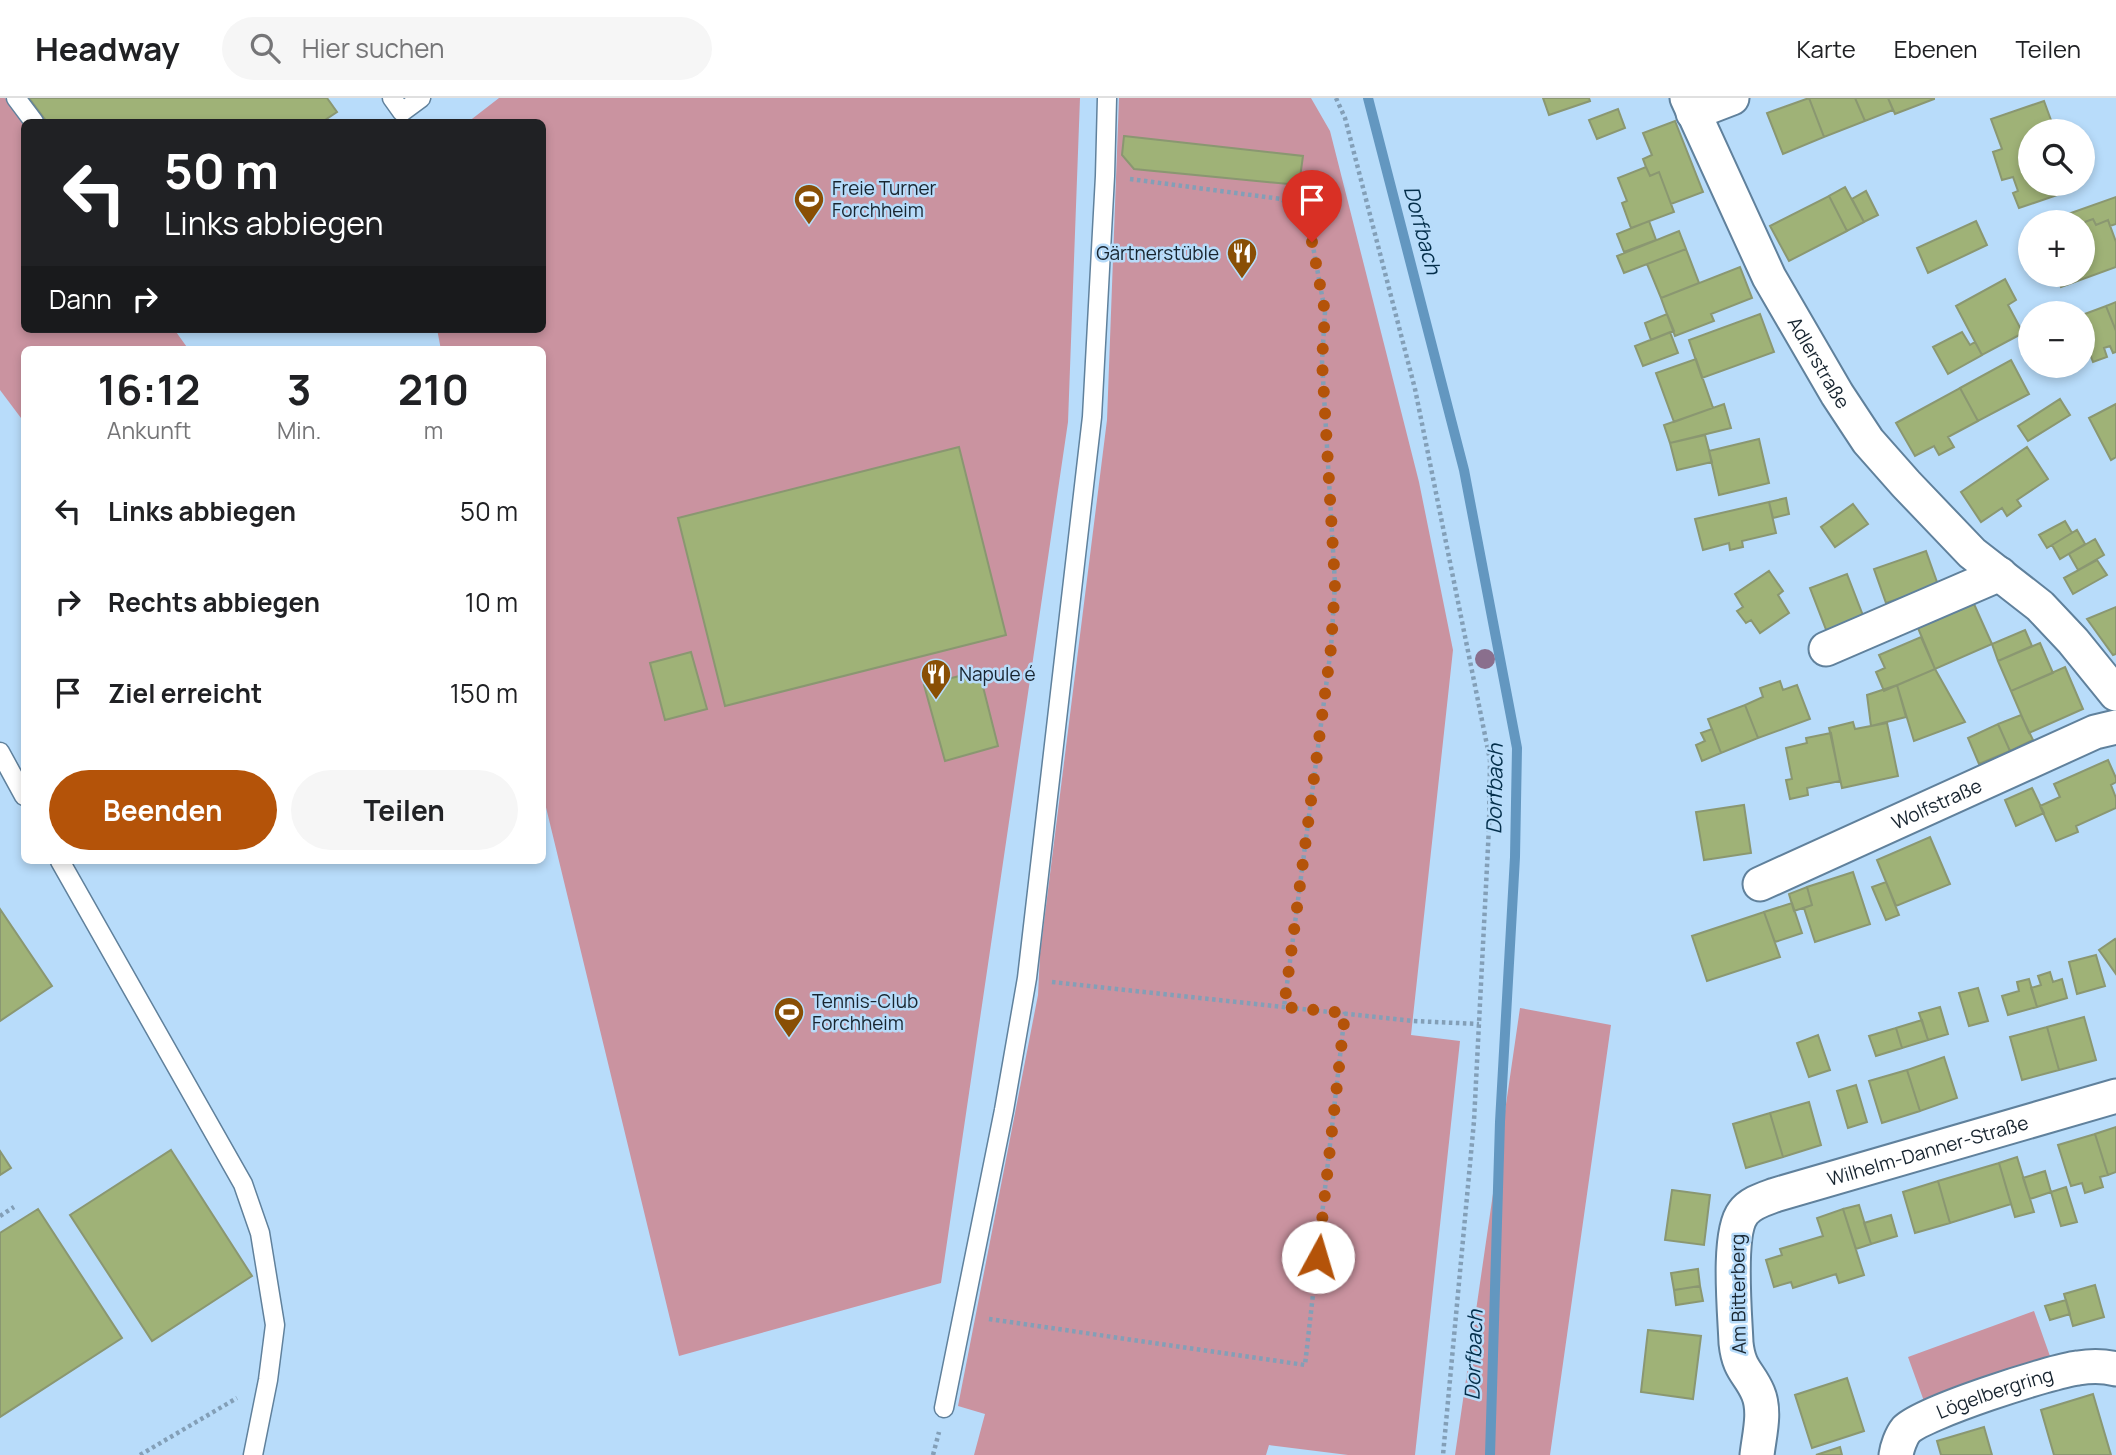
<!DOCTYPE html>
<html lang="de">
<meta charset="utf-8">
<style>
:root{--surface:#fff;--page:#f6f6f6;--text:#202124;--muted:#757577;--line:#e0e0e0;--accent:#b45309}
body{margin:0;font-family:Manrope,sans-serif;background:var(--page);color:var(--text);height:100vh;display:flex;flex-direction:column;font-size:26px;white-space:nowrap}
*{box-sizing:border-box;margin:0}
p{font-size:23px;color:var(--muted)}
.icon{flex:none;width:38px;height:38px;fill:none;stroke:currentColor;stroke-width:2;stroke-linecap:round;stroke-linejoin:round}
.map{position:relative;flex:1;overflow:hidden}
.panel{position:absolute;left:21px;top:248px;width:525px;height:518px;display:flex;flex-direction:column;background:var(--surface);border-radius:10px;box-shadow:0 4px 10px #0003}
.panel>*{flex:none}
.guide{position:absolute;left:21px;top:21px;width:525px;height:214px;border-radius:10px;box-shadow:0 4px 10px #0003;background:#202124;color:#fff;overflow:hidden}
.controls{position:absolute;left:2018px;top:21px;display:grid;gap:14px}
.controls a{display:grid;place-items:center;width:77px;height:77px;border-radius:50%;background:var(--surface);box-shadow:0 4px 10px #0003;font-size:35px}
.pin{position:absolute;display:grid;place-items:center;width:60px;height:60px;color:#fff;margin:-72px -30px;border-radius:50% 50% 50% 0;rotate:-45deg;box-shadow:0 0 7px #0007}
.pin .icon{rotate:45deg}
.me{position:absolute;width:77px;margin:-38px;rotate:6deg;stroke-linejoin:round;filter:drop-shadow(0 0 5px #0008)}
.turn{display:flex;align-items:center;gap:24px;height:147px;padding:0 28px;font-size:32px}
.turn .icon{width:91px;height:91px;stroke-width:2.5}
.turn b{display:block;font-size:49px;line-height:60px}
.then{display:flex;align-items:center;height:66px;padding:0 28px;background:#0003;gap:14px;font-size:26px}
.eta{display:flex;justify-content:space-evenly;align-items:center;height:119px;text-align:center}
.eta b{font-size:42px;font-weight:700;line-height:49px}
.action{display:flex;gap:14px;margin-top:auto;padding:14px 28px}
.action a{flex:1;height:80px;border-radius:42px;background:var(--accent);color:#fff;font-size:28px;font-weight:700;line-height:80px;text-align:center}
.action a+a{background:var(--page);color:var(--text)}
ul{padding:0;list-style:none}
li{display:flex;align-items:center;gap:21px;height:91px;padding:0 28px}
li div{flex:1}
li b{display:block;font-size:26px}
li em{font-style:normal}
header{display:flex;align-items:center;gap:42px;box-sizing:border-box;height:98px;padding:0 35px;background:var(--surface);border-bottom:2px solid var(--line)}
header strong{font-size:33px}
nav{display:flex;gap:38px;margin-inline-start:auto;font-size:24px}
.search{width:490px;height:63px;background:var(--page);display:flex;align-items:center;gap:18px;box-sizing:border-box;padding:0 24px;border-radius:38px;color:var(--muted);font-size:26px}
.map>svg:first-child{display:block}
.green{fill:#ca93a0}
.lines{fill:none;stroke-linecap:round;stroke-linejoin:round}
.stream{stroke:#6397c0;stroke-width:10}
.building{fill:#9fb277;stroke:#8a9771;stroke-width:2}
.lane-casing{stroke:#60819c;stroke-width:21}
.street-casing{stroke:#60819c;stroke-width:37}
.path{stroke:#839fb7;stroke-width:4.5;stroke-dasharray:3.5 3.5;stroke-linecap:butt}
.lane{stroke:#fff;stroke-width:18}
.street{stroke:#fff;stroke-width:33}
.tree{fill:#8a6f8d}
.route{stroke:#b45309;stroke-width:12;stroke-dasharray:0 21.6}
.labels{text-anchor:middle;stroke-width:5;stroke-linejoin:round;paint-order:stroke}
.poi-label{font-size:19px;fill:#182530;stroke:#b8dcfa;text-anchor:start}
.street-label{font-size:19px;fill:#182530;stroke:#b8dcfa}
.water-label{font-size:21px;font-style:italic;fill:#042f4b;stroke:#b8dcfa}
</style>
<header>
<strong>Headway</strong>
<div class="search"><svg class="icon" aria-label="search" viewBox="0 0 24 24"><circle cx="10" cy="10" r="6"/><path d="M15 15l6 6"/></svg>Hier suchen</div>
<nav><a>Karte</a><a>Ebenen</a><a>Teilen</a></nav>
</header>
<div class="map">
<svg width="2116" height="1357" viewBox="0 0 2116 1357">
<rect width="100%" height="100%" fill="#b8dcfa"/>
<path class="green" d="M0 0H5L24 26V231H174L189 252H24V324L0 292Z
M499 0H1080L1068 324 941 1185 679 1258 543 697 542 252H441L437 231H542V24H468Z
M1119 0H1311L1330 33 1419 384 1453 552 1411 937 1460 943 1415 1357H1348L1269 1347 1266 1357H974L985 1316 958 1308 1038 897 1040 856 1107 322Z
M1520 910 1611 927 1550 1357H1455Z
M2034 1213 2051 1261 1925 1306 1908 1259Z"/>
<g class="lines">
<path class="stream" d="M1368 0 1464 372 1517 650 1515 759 1500 1024 1490 1357"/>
</g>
<path class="building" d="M29 0H327L337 14 322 24H47Z
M1543 0H1589L1590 3 1549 17Z
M1809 0 1824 39 1783 56 1767 15Z
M1809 0H1855L1865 23 1824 39Z
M1855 0H1888L1893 12 1865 23Z
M1888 0H1934V1L1895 16Z
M2044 3 2055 33H2030V86H2073L2075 91 2019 110 2013 95 2018 93 2013 79 2002 82 1993 54 2002 51 1991 21Z
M1618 11 1625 30 1597 41 1589 22Z
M1675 23 1703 94 1671 106 1659 74 1650 78 1646 69 1643 61 1652 57 1643 35Z
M1124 38 1303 58 1299 87 1134 71 1122 57Z
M1646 69 1650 78 1659 74 1674 114 1631 130 1622 105 1627 103 1618 80Z
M1845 89 1864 124 1847 133 1829 98Z
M1866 93 1878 117 1864 124 1852 101Z
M1829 98 1847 133 1789 163 1770 128Z
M2116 99V126L2110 128 2108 122 2096 127 2093 121 2082 125 2058 124 2057 120Z
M2093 121 2096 127 2108 122 2116 144V169L2061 189 2056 177H2082V125Z
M1649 123 1656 142 1624 154 1617 136Z
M1976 123 1987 147 1928 175 1917 150Z
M1679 133 1686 151 1624 175 1617 158Z
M1686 151 1699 185 1661 200 1647 166Z
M1740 169 1752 200 1711 216 1714 223 1675 238 1661 200Z
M2005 181 2016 202 2008 207 2023 235 1982 257 1956 208Z
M2116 204V233L2106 208Z
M2106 208 2116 233V254L2113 255 2110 248 2104 250 2107 259 2093 264 2090 256 2082 259V217Z
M1667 216 1674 233 1651 242 1645 225Z
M1760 216 1774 254 1702 280 1689 242Z
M1670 234 1678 255 1643 268 1635 248Z
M1962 234 1970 247 1975 244 1982 257 1948 276 1933 249Z
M1696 261 1713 310 1674 324 1656 275Z
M2011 262 2029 296 1978 323 1960 290Z
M1960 290 1978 323 1948 339 1954 349 1939 357 1934 348 1915 358 1896 325Z
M2060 301 2070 317 2028 343 2018 328Z
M1724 306 1731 330 1670 345 1664 327Z
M2116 306V359L2111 362 2089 320Z
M1705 337 1712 364 1677 372 1670 345Z
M1759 341 1769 385 1719 397 1709 353Z
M959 349 1006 537 725 608 678 420Z
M2027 349 2048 381 2017 402 2021 408 2007 418 2002 410 1981 424 1961 394Z
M1786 400 1789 416 1773 420 1769 404Z
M1769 404 1776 435 1742 443 1743 449 1730 452 1729 445 1703 452 1695 421Z
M1853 406 1868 426 1835 449 1821 429Z
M2065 423 2072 435 2047 450 2039 437Z
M2077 432 2085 446 2060 461 2052 447Z
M2095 441 2104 457 2078 472 2069 456Z
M1926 453 1938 487 1886 505 1874 471Z
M2097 462 2107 477 2073 496 2064 480Z
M1769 473 1783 493 1778 497 1789 515 1760 535 1751 522 1746 525 1737 513 1743 509 1735 496Z
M1847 476 1867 528 1830 542 1810 490Z
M1974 506 1992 546 1935 571 1918 530Z
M2116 509V556L2113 557 2087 521Z
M2025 532 2032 548 1998 563 1992 546Z
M1921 539 1935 571 1884 593 1876 574 1885 570 1879 557Z
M2040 545 2053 575 2011 593 1998 563Z
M691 554 707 611 665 622 650 565Z
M2065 569 2083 611 2029 635 2011 593Z
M1935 571 1965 624 1914 643 1897 587Z
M979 573 998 648 945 663 924 587Z
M1780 583 1783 592 1797 587 1810 621 1758 640 1745 607 1763 599 1760 590Z
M1897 587 1906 619 1871 628 1867 597Z
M1745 607 1758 640 1721 655 1708 621Z
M2021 617 2033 642 2010 653 1998 626Z
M1853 624 1855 631 1887 625 1898 678 1842 690 1829 630Z
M1998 626 2010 653 1979 666 1968 640Z
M1712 631 1721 655 1702 663 1696 647 1705 643 1701 635Z
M1831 635 1840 683 1807 690 1808 697 1790 701 1786 682 1792 681 1786 650 1807 645 1806 640Z
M2108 662 2116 680V684L2111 687 2116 700V710L2076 728 2078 734 2056 743 2040 708 2060 699 2054 686Z
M2032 690 2044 715 2016 728 2005 702Z
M1744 707 1751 755 1704 762 1696 714Z
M1930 739 1950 786 1896 808 1877 762Z
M1853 774 1870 826 1815 844 1804 810 1812 807 1807 789Z
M1886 784 1899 817 1886 822 1872 789Z
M1807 789 1812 807 1794 813 1789 796Z
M1792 805 1802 835 1775 844 1764 814Z
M0 811 52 888 0 923Z
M1764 814 1780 859 1707 883 1692 838Z
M2115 841 2116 843V876L2099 852Z
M2096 857 2105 888 2077 896 2069 864Z
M2050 874 2053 884 2062 881 2067 900 2037 909 2031 890 2041 887 2038 878Z
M2029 881 2037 909 2008 917 2002 898 2019 893 2017 884Z
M1978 890 1988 923 1969 928 1959 895Z
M1940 909 1948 936 1928 942 1919 915Z
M2084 919 2096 962 2059 972 2047 929Z
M1922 922 1928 942 1902 950 1896 930Z
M2047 929 2059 972 2022 982 2010 939Z
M1896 930 1902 950 1876 958 1869 938Z
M1818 937 1830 972 1809 979 1797 945Z
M1944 959 1957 1000 1920 1013 1907 972Z
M1907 972 1920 1013 1882 1025 1869 983Z
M1856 987 1867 1024 1848 1030 1837 993Z
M1809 1004 1821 1047 1783 1059 1770 1015Z
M1770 1015 1783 1059 1746 1070 1733 1026Z
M2116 1029V1074L2108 1077 2095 1036Z
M2095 1036 2108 1077 2100 1079 2103 1089 2085 1095 2082 1085 2071 1088 2058 1047Z
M171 1052 252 1178 152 1243 70 1117Z
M0 1053 11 1070 0 1077Z
M2017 1059 2034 1114 2015 1119 1999 1065Z
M1999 1065 2011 1106 1950 1125 1938 1083Z
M2045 1073 2051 1094 2030 1101 2023 1080Z
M1938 1083 1950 1125 1915 1135 1903 1094Z
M2066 1089 2077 1124 2061 1128 2051 1094Z
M1672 1092 1710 1097 1704 1147 1665 1142Z
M1859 1107 1871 1146 1856 1151 1843 1111Z
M38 1111 122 1240 0 1319V1135Z
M1843 1111 1864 1177 1839 1185 1836 1176 1793 1190 1791 1184 1774 1189 1766 1162 1782 1157 1780 1151 1823 1138 1817 1120Z
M1891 1117 1897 1138 1871 1146 1864 1125Z
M1698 1171 1700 1188 1674 1192 1671 1175Z
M2095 1187 2104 1219 2073 1228 2064 1196Z
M1700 1188 1703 1203 1676 1207 1674 1192Z
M2066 1202 2070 1216 2050 1222 2045 1208Z
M1648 1232 1701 1238 1693 1301 1641 1294Z
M1847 1280 1864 1333 1812 1350 1795 1297Z
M2093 1296 2111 1357H2054L2041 1312Z
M1984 1329 1992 1357H1941L1937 1343Z
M1840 1349 1842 1357H1816Z"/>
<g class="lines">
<g class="lane-casing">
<path id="lane" d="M16 0 34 24
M392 0 402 14 421 0
M0 654 24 698
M60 763 243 1086 260 1135 275 1227 268 1282 253 1357
M944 1310 1004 1012 1027 880 1092 319 1105 78 1107 0"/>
</g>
<g class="street-casing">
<g id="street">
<path id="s1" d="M1687 0 1769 179 1837 296 1868 343 1906 386 1972 455 2040 508 2073 543 2116 596"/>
<path d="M1693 15 1732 0"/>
<path d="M1826 551 2000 476"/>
<path id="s2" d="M1760 786 2095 634 2116 629"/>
<path id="s3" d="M1757 1357C1759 1338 1766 1314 1758 1295 1749 1274 1739 1273 1736 1245 1735 1217 1727 1136 1743 1115 1750 1105 1764 1101 1775 1097L2116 998"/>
<path id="s4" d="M1896 1357C1897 1350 1901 1338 1906 1332 1921 1315 2052 1273 2078 1270 2091 1268 2104 1268 2116 1271"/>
</g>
</g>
<path class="path" d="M1336 0 1345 20 1415 291 1490 662 1489 729 1474 1023 1443 1357
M1130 81 1281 101 1308 121 1325 214 1322 263 1335 486 1331 550 1284 909
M1052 884 1413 923 1479 926
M0 1118 14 1109
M989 1221 1305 1267 1345 914
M140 1357 237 1300
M933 1357 939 1334"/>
<use href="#lane" class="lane"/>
<use href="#street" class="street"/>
</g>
<circle class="tree" cx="1485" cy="561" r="10"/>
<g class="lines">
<path class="route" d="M1312 144 1325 214 1322 263 1335 486 1331 550 1284 909 1345 915 1318 1159"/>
</g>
<defs>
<g id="stadium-pin" transform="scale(1.575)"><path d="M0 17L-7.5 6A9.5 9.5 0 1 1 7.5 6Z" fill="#894f05" stroke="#b8dcfa"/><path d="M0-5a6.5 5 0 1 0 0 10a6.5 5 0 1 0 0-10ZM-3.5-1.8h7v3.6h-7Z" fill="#fff"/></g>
<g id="restaurant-pin" transform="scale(1.575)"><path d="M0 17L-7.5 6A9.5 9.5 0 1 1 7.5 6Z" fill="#894f05" stroke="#b8dcfa"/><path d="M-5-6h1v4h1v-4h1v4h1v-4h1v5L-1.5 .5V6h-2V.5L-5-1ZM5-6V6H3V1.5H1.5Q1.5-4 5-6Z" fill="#fff"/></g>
</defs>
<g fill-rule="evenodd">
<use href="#stadium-pin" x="809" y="101"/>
<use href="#restaurant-pin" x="1242" y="155"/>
<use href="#restaurant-pin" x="936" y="576"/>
<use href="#stadium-pin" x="789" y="914"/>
</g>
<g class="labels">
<g class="poi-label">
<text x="832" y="97">Freie Turner<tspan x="832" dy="22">Forchheim</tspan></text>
<text x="1219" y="162" text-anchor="end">Gärtnerstüble</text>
<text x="959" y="583">Napule é</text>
<text x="812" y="910">Tennis-Club<tspan x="812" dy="22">Forchheim</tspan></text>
</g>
<g class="street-label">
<text dy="7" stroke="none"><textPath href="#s1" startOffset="296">Adlerstraße</textPath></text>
<text dy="7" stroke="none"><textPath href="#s2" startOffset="194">Wolfstraße</textPath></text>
<text dy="7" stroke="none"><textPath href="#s3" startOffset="446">Wilhelm-Danner-Straße</textPath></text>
<text transform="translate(1738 1196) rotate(-91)" y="7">Am Bitterberg</text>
<text dy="7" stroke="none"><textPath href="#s4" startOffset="124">Lögelbergring</textPath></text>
</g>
<g class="water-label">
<text transform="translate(1422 132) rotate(75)" y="7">Dorfbach</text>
<text transform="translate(1495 691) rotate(-89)" y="7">Dorfbach</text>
<text transform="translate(1474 1257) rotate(-88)" y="7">Dorfbach</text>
</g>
</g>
</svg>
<div class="controls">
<a><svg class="icon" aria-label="search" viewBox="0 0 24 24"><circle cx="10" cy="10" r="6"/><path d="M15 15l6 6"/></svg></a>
<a>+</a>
<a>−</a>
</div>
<div class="pin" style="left:1312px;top:144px;background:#d93025"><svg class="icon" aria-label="arrive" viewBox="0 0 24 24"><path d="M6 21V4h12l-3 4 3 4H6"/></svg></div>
<svg class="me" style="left:1318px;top:1159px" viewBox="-20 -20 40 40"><circle r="19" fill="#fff"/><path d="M0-13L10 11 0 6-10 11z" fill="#b45309"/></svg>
<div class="guide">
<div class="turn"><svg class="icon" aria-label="left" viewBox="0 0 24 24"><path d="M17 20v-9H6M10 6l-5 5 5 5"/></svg><div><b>50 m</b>Links abbiegen</div></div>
<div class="then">Dann<svg class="icon" aria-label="right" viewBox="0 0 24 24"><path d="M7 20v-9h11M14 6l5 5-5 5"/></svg></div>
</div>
<section class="panel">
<div class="eta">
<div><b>16:12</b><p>Ankunft</p></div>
<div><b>3</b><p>Min.</p></div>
<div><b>210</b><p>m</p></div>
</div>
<ul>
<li><svg class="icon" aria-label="left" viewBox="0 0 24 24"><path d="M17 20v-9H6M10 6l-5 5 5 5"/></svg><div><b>Links abbiegen</b></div><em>50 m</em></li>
<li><svg class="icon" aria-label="right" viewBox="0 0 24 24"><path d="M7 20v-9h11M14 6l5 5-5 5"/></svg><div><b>Rechts abbiegen</b></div><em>10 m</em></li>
<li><svg class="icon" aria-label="arrive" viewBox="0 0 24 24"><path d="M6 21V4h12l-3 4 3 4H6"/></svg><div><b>Ziel erreicht</b></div><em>150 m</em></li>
</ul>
<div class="action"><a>Beenden</a><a>Teilen</a></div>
</section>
</div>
